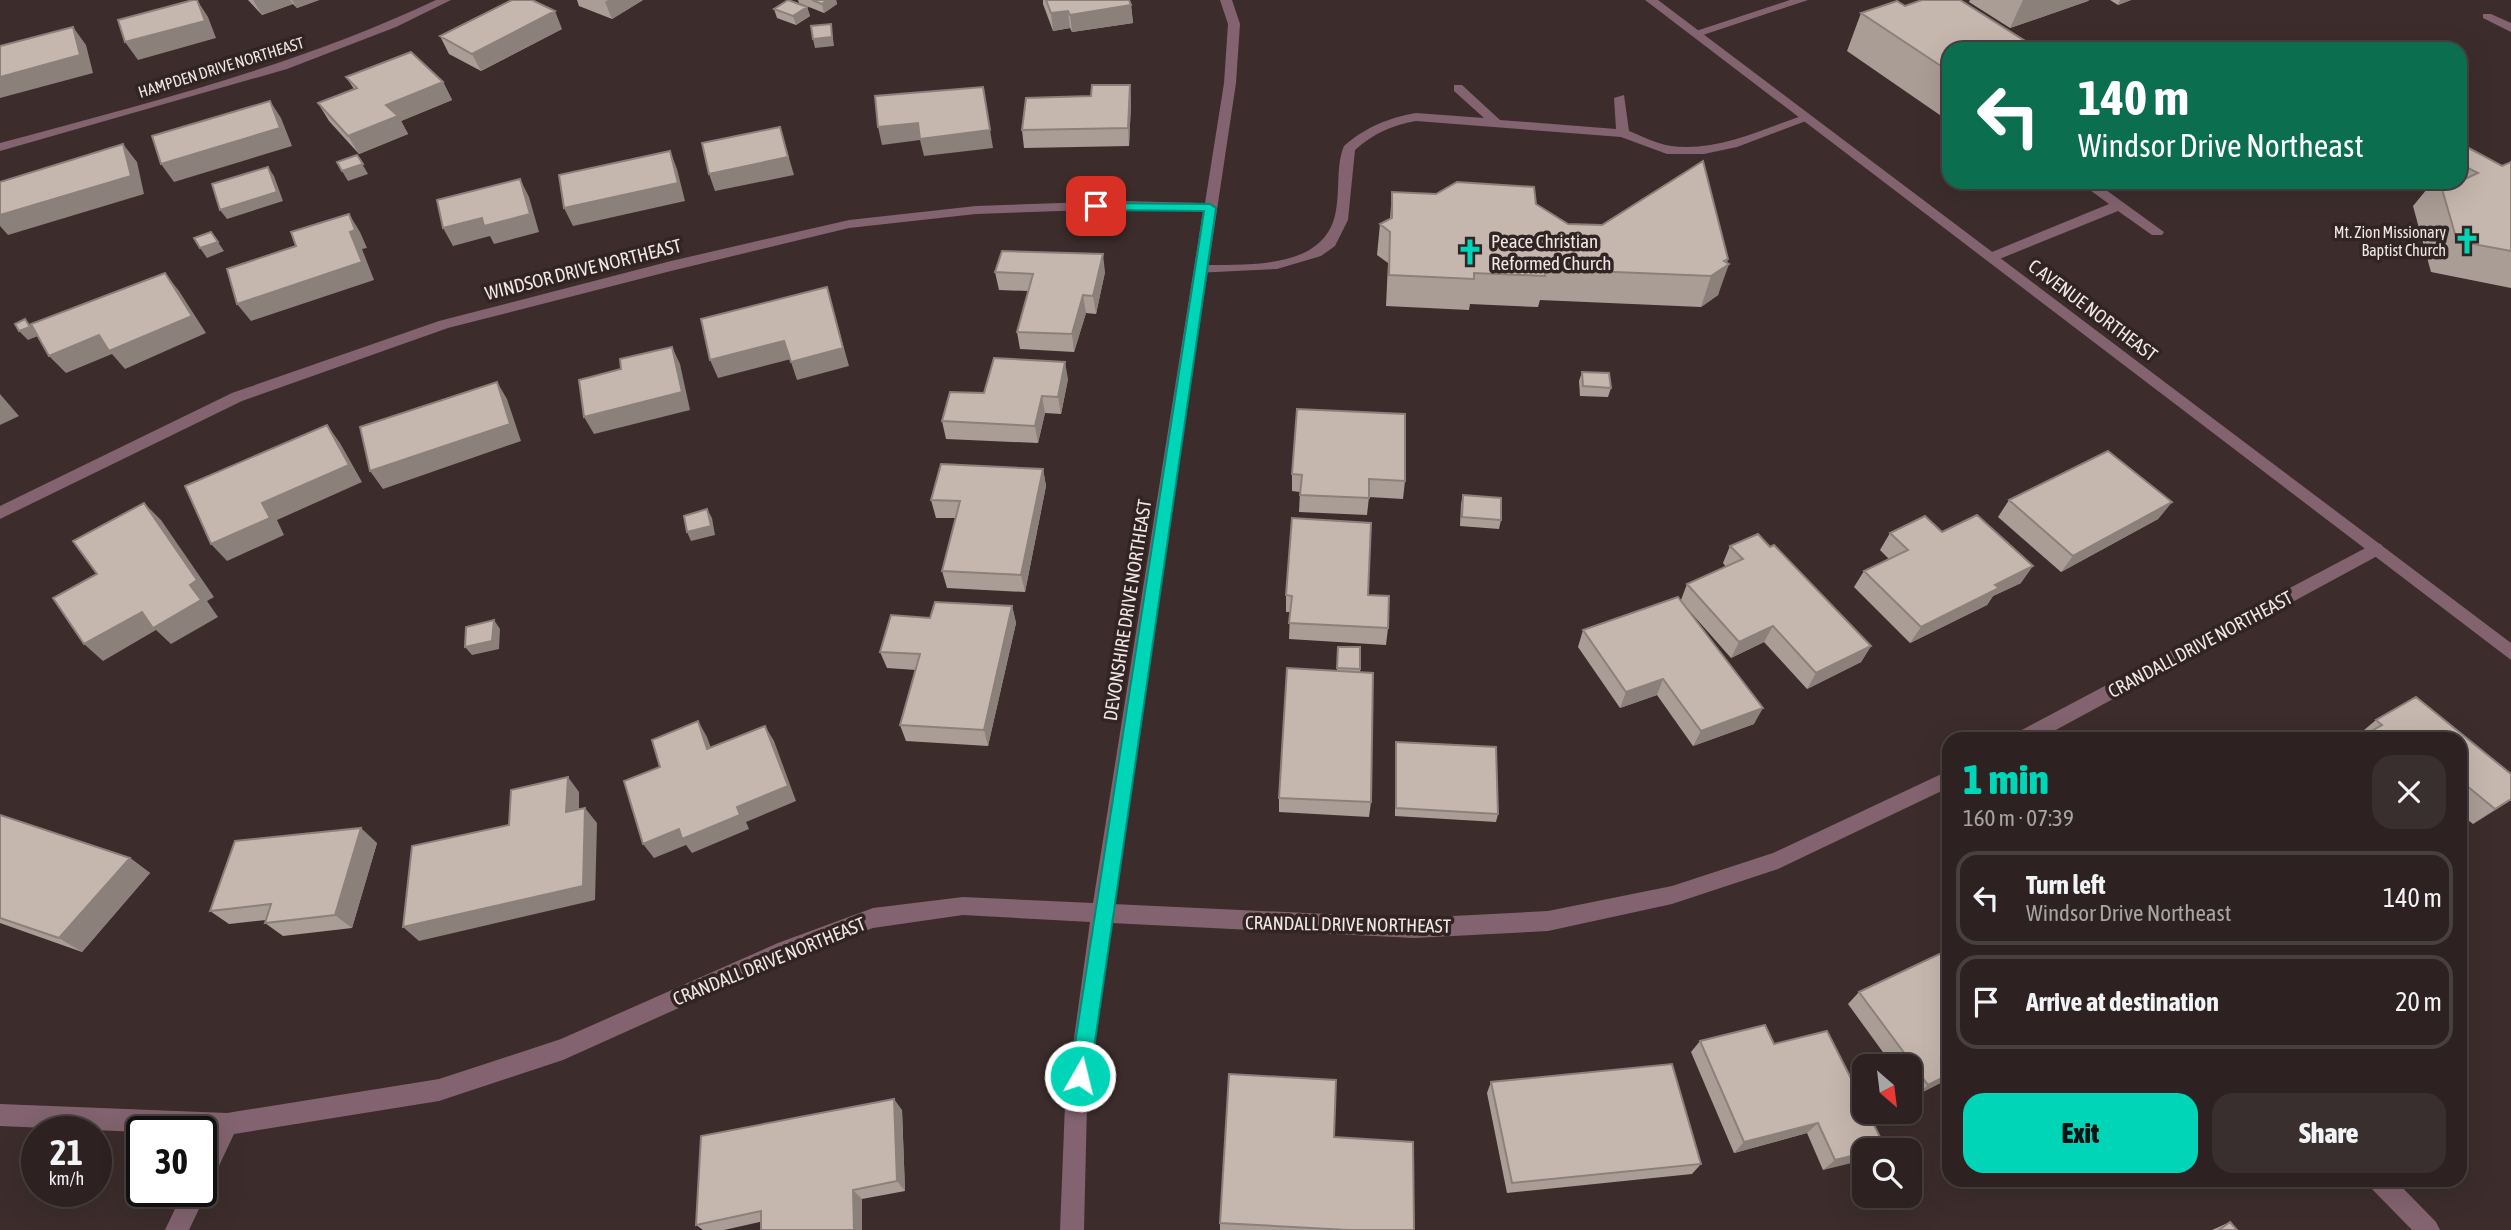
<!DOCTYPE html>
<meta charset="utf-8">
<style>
:root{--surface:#2d2221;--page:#392f2e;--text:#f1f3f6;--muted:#a7a4a5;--line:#483f3f;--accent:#00d5b7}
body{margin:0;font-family:"Asap Condensed",sans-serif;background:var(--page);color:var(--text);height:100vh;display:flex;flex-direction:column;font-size:26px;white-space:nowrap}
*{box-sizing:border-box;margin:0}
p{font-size:23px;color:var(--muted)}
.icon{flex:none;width:38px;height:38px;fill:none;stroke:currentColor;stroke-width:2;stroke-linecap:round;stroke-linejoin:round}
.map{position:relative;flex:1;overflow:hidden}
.side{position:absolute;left:1942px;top:732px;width:525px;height:455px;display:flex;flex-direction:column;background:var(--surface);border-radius:21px;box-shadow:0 7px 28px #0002,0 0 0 2px var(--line)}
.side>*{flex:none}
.hud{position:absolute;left:1942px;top:42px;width:525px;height:147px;border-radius:21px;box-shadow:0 7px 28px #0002,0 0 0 2px var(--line);background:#0b6e4f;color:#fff;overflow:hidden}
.needle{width:46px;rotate:152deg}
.buttons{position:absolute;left:1852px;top:1054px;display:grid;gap:14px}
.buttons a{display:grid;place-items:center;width:70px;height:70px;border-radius:14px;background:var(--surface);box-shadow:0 7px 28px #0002,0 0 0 2px var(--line);font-size:35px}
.speed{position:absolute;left:21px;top:1116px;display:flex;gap:14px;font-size:35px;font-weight:700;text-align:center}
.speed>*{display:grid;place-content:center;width:91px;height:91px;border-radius:50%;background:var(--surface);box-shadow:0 7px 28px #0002,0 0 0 2px var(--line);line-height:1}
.speed small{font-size:18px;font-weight:400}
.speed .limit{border:4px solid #111;border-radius:10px;background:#fff;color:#111}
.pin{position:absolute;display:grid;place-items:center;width:60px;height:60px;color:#fff;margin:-30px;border-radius:14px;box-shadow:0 4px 10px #0006}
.me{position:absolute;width:77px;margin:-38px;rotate:8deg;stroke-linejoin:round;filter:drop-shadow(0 0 5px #0008)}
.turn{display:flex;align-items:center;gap:24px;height:147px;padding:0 21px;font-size:32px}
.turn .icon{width:91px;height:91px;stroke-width:2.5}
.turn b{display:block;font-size:49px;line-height:60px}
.round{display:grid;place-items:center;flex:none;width:74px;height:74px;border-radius:21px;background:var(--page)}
.overview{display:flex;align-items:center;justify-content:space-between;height:119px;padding:0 21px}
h1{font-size:42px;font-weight:800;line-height:52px;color:var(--accent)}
.cta{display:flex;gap:14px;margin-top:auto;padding:14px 21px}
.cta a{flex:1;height:80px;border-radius:21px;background:var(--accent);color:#111;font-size:28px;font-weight:800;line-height:80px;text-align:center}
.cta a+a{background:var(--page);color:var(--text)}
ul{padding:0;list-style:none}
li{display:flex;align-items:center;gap:21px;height:94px;margin:0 14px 10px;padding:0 7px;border:4px solid var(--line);border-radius:21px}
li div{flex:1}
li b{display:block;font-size:26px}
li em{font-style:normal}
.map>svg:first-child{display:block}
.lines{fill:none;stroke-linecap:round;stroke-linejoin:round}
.service{fill:#82636f;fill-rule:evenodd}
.minor{fill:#82636f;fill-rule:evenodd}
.tertiary{fill:#82636f;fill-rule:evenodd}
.wall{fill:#aa9d96}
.shaded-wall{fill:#8b807a}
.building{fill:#c6b7ae;stroke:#8b807a;stroke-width:2}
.route{fill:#00d5b7;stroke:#008a77;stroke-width:2}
.labels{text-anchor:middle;stroke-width:7;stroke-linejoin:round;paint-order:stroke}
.far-street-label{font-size:16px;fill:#efe6e5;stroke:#312423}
.far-poi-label{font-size:16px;fill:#efe6e5;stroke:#312423;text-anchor:end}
.poi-label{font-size:19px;fill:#efe6e5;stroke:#312423;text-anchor:start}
.street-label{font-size:19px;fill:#efe6e5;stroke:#312423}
</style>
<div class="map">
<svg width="2511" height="1230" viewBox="0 0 2511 1230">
<rect width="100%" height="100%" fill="#3c2d2c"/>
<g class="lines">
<path class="service" d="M2483 14H2491L2511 23V32L2483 18Z
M1454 85H1462L1500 120 1616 129 1614 98 1624 95 1629 131C1642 136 1657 144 1671 146 1716 152 1761 130 1804 115L1814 118 1737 147 1704 154H1667L1621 137 1416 121C1392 125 1373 134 1355 150L1348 220 1335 246 1321 256 1277 269 1195 273V267L1200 265C1247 264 1327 271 1336 210 1340 190 1336 164 1344 146 1366 127 1388 118 1416 113L1484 118 1454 91Z
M2079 182H2095L2164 232 2162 235H2152L2118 211 1997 260H1987V254L2109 204Z"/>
<path class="minor" d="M436 0H451L396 27 287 69 0 151V143C148 103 296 66 436 0Z
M1220 0H1232L1240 24 1236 83 1113 904 1414 918 1548 911 1672 886 1773 853 1950 770V787L1778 869 1672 904 1548 931 1414 938 1111 923 1087 1104 1084 1230H1060L1065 1104 1090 922 963 915 873 928 790 958 563 1060 439 1101 234 1134 209 1187 205 1189 207 1192 189 1230H165L183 1192H201V1153L210 1135 0 1126V1104L227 1113 439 1079 561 1039 778 943 873 908 963 897 1093 903 1203 211 1120 209 976 214 849 228 671 271 448 328 242 401 0 519V506L232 393 439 321 671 261 849 220 976 206 1120 201 1205 203 1224 83 1228 24Z
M1790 0H1808L1700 36 1690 33Z
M2375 543 2381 544 2383 549 2381 554 2041 738H2016L2018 732Z
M2368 1180H2395L2436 1222 2440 1230H2412L2371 1188Z"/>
<path class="tertiary" d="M1645 0H1658L2511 643V660Z"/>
</g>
<path class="wall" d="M248 0H319L297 8 293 4 262 15Z
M577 0H643L612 19 579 6Z
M798 0H836L837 4 824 13 799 3Z
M1043 0H1129L1131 5 1133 23 1072 32 1070 28 1053 31 1043 4Z
M1970 0H2089L2088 1 2010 28 1969 2Z
M2110 0H2131L2118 5Z
M1905 6 1950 49V122L1847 51 1861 13Z
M807 7 810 16 796 25 777 18 774 9Z
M562 29 481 71 449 54 440 36Z
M346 77 443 82 452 100 401 121 408 134 359 154 329 121 318 103 354 89Z
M1130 85 1131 103 1129 146 1024 148 1022 130 1091 96Z
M2460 148 2502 166 2511 162V288L2431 272 2413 206 2427 189 2420 186 2423 182H2460Z
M1392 192 1536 204 1568 224 1728 259 1718 295 1701 307 1540 300 1538 307 1470 304 1469 310 1386 306 1388 263 1377 255 1380 224 1390 219Z
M995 272H1105L1096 314 1086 313 1074 352 1020 349 1017 332 1028 291 999 290Z
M1582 372 1611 388 1608 397 1580 396 1579 381Z
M1068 379 1061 414 1045 413 1038 443 946 439 942 421 984 393Z
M1043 469 1046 486 1025 592 947 588 942 571 956 518H936L931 500Z
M1292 474 1405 481 1403 499 1369 497 1367 515 1299 512 1300 492 1292 491Z
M1463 495 1501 520 1499 529 1460 526 1461 504Z
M2009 500 2172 502 2158 519 2061 572 1998 517Z
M1942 532 2021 583 1993 596 1987 605 1910 643 1854 587 1864 571 1889 559 1880 550 1890 533Z
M1730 546 1770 547 1871 646 1861 662 1807 689 1764 642 1731 658 1686 607 1754 724 1693 746 1657 695 1620 708 1578 647 1583 630 1681 600 1687 584 1726 567 1723 563Z
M1286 595H1368L1388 628 1386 645 1289 639 1290 612H1286Z
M1012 606 1016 623 988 746 906 741 900 725 916 670 887 668 880 652Z
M1338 647 1360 669 1371 802 1369 817 1279 812V798L1337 671Z
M2416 697 2511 774V800L2473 824 2460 814V738H2359L2357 736 2376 720Z
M1396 742 1498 814 1496 822 1395 816V750Z
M0 815 130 858 150 873 82 952 0 923Z
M377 843 352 928 283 936 265 923 266 920 229 924 210 911Z
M1950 949V1078L1915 1096 1909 1088V1066H1893L1848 1004 1859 992Z
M1700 1041 1774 1044 1885 1147 1882 1150H1864L1823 1170 1807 1133 1734 1153 1691 1052Z
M1491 1082 1701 1164 1692 1174 1507 1193 1487 1093Z
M902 1110 905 1191 862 1199 724 1230H703L696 1225Z
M1334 1137 1414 1230H1220V1223Z
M2230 1222 2237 1230H2212Z"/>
<path class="shaded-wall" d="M197 0 208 17 216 38 138 60 125 42Z
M253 0H290L293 4 262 15Z
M292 0H319L297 8Z
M608 0H643L612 19 605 2Z
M827 0H836L837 4 824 13 822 4Z
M2023 0H2089L2088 1 2010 28Z
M2120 0H2131L2118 5Z
M1131 5 1133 23 1072 32 1070 15Z
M807 7 810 16 796 25 793 16Z
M555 11 562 29 481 71 472 54Z
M1068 11 1070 28 1053 31 1051 13Z
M831 24 834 46 815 48 813 39Z
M73 27 86 45 93 73 0 98V77Z
M443 82 452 100 401 121 408 134 359 154 348 136 386 105Z
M1130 85 1131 103 1129 146 1128 128Z
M270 101 281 118 292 146 174 182 161 164Z
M918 123 990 130 993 148 924 156 920 140 882 145 878 127Z
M780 127 794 175 715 191 709 174Z
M123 144 137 162 144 194 8 235 0 226V215Z
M670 151 677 169 685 201 573 226 564 208Z
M357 155 368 174 348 181 342 171Z
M268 167 274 176 283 201 227 219 220 210Z
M520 179 529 197 539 232 494 244 490 236 453 246 443 228Z
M349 214 360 232 367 248 362 249 374 280 251 321 237 304 350 232Z
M211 232 224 251 207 258 200 248Z
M1103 254 1105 272 1096 314 1093 296Z
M1728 259 1725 266 1729 264 1718 295 1701 307 1711 276Z
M165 273 179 291 206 333 125 369 112 354 66 373 49 356Z
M827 287 849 366 797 380 791 362Z
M1083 295 1086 313 1074 352 1072 334Z
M25 319 34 329 38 336 28 340 19 331Z
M784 341 791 359 718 378 710 360Z
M672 347 680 364 690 410 594 434 584 417Z
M1065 362 1068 379 1061 414 1058 397Z
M497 382 507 399 521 441 383 489 370 471Z
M0 394 19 416 0 425Z
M1042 396 1045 413 1038 443 1035 426Z
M327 425 340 443 362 482 277 520 284 535 227 561 211 544 262 503Z
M1043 469 1046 486 1025 592 1021 575Z
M2172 502 2158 519 2061 572 2073 556Z
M144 503 161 520 214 597 207 601 218 617 171 644 156 630 103 661 84 644 190 585Z
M707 509 712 518 715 535 691 541 687 532Z
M2033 566 2021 583 1993 596 1987 605 1910 643 1921 627 1995 585Z
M1012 606 1016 623 988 746 984 730Z
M494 620 500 629 499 649 472 655 465 647Z
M1773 626 1764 642 1731 658 1739 642Z
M1871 646 1861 662 1807 689 1816 673Z
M1663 679 1657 695 1620 708 1626 692Z
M1763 708 1754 724 1693 746 1701 731Z
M698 721 707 737 717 765 707 749Z
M765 726 774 741 796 801 746 822 749 829 692 853 686 845 654 858 643 844 679 829 737 807Z
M568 777 579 792V827L566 812Z
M2511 799V800L2473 824 2495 809Z
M585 808 597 823 595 900 419 941 403 927Z
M361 828 377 843 352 928 335 915Z
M130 858 150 873 82 952 59 938Z
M1950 1074V1078L1915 1096 1928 1085Z
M894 1099 902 1110 905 1191 897 1181Z
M1818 1123 1807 1133 1734 1153 1744 1142Z
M1864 1153V1160L1823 1170 1835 1160Z
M853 1190 862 1199V1230H854Z"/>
<path class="building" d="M193 0H197L205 21 125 42 118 20Z
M512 0H532L555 11 472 54 440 36Z
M788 0 807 7 793 16 774 9Z
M812 0H827L822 4Z
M1046 0H1129L1131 5 1070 15 1068 11 1051 13Z
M1922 0H1960L2038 49H1950V72L1861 13 1897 1 1905 6Z
M831 24 832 37 813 39 811 26Z
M73 27 80 55 0 77V46Z
M411 52 443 82 386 105 398 116 348 136 318 103 357 88 346 77Z
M1092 85H1130L1128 128 1022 130 1026 98 1091 96Z
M983 87 990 130 920 139 918 123 878 127 875 96Z
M270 101 280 128 161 164 152 136Z
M780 127 788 157 709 174 702 143Z
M123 144 131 176 0 215V182Z
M2465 146 2502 166 2511 162V251L2457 241 2440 182H2460V179H2465L2478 173 2460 164V148Z
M670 151 678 183 564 208 559 175Z
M357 155 363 164 342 171 337 162Z
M1703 161 1728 259 1724 261 1729 264 1711 276 1544 269 1545 276 1474 273V279L1389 275 1390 232 1380 224 1392 218V192L1436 194 1457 182 1534 187 1536 204 1568 224 1602 225Z
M268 167 277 192 220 210 212 184Z
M520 179 530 214 484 226 482 218 443 228 437 200Z
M349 214 355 230 350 232 362 262 237 304 227 269 296 246 291 232Z
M211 232 218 242 200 248 194 238Z
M1002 251 1103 254 1093 296 1083 295 1072 334 1017 332 1033 274 995 272Z
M165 273 192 316 109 351 99 335 49 356 31 324Z
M827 287 843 348 791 362 784 341 710 360 701 319Z
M25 319 30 327 19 331 15 324Z
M672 347 682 392 584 417 579 380 621 369 620 359Z
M994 358 1065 362 1058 397 1042 396 1035 426 942 421 950 392 984 393Z
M1582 372 1609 373 1611 388 1583 386Z
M497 382 510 424 370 471 360 427Z
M1297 409 1405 414V481L1369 479V498L1300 495 1302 475 1292 474Z
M327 425 349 465 262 503 270 518 211 544 185 486Z
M2108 451 2172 502 2073 556 2009 500Z
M941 464 1043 469 1021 575 942 571 960 501 931 500Z
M1463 495 1501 498V520L1462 517Z
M144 503 197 580 190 585 201 600 153 628 142 612 84 644 53 598 97 574 73 541Z
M707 509 711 526 687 532 684 516Z
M1977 515 2033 566 1995 585 1999 588 1921 627 1864 571 1908 550 1890 533 1925 516 1942 532Z
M1292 518 1371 523 1368 595 1389 596 1388 628 1289 623 1292 596 1286 595Z
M1758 534 1770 547 1774 545 1871 646 1816 673 1773 626 1739 642 1687 584 1743 559 1730 546Z
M1678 597 1763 708 1701 731 1663 679 1626 692 1583 630Z
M935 602 1012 606 984 730 900 725 920 654 880 652 891 615 930 618Z
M494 620 492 641 465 647 466 627Z
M1338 647H1360V669L1337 668Z
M1287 668 1373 673 1371 802 1279 798Z
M2416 697 2511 774V799L2495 809 2467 786 2460 790V738H2359L2382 725 2376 720Z
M698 721 707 749 765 726 788 786 737 807 740 815 682 839 679 829 643 844 624 781 660 767 652 740Z
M1396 742 1496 747 1498 814 1396 808Z
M568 777 566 812 585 808 583 886 403 927 412 846 509 825 511 790Z
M0 815 130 858 59 938 0 918Z
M361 828 335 915 265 923 271 904 210 911 235 841Z
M1950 949V1074L1928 1085 1859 992Z
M1765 1025 1774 1044 1827 1031 1864 1104V1111H1867L1885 1147 1875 1150H1864V1153L1835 1160 1818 1123 1744 1142 1700 1041Z
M1672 1064 1701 1164 1512 1183 1491 1082Z
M1229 1074 1336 1080 1334 1137 1413 1142 1414 1230H1348L1220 1223Z
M894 1099 897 1181 853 1190 854 1230H761V1211L696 1225 701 1136Z
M2230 1222 2237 1230H2219Z"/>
<path class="route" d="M1092 203 1210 204 1216 208 1090 1076 1087 1083 1080 1086 1073 1083 1070 1076 1204 211 1096 210 1092 209Z"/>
<defs>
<g id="church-bare" transform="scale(2.1)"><path d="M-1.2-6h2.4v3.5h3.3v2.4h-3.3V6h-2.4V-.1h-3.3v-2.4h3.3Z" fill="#00d5b7" stroke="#312423" stroke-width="2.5" paint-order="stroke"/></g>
</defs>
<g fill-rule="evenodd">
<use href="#church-bare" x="2467" y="241"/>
<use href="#church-bare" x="1470" y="252"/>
</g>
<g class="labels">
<g class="far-street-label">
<text transform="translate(221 67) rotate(-17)" y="6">HAMPDEN DRIVE NORTHEAST</text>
</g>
<g class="far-poi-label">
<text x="2446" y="238">Mt. Zion Missionary<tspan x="2446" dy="18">Baptist Church</tspan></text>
</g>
<g class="poi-label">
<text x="1491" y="248">Peace Christian<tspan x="1491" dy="22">Reformed Church</tspan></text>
</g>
<g class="street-label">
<text transform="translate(583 269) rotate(-14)" y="7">WINDSOR DRIVE NORTHEAST</text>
<text transform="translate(2093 310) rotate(37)" y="7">C AVENUE NORTHEAST</text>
<text transform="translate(1127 610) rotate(-81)" y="7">DEVONSHIRE DRIVE NORTHEAST</text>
<text transform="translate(2200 644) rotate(-28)" y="7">CRANDALL DRIVE NORTHEAST</text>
<text transform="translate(1348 924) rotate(1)" y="7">CRANDALL DRIVE NORTHEAST</text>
<text transform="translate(769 961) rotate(-22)" y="7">CRANDALL DRIVE NORTHEAST</text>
</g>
</g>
</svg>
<div class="buttons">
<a><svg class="needle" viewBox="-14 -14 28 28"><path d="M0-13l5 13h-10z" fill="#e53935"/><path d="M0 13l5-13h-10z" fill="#a7a4a5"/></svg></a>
<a><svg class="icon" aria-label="search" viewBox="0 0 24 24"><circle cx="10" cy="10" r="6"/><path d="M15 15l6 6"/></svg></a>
</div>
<div class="speed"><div>21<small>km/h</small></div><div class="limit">30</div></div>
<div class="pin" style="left:1096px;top:206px;background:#d93025"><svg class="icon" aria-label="arrive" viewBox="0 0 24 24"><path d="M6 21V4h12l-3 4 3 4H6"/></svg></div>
<svg class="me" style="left:1080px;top:1076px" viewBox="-20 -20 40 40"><circle r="17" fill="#00d5b7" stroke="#fff" stroke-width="3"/><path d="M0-11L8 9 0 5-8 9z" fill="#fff"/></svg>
<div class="hud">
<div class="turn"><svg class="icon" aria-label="left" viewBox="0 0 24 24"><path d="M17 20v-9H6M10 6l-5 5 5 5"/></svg><div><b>140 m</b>Windsor Drive Northeast</div></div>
</div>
<section class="side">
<div class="overview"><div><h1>1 min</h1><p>160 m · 07:39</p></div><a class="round"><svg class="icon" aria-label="close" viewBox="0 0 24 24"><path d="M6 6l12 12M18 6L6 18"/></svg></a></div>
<ul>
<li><svg class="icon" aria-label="left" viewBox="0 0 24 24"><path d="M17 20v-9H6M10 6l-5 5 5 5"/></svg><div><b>Turn left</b><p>Windsor Drive Northeast</p></div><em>140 m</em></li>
<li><svg class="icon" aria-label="arrive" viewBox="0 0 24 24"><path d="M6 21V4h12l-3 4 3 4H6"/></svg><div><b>Arrive at destination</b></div><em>20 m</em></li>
</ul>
<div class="cta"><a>Exit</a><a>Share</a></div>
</section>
</div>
